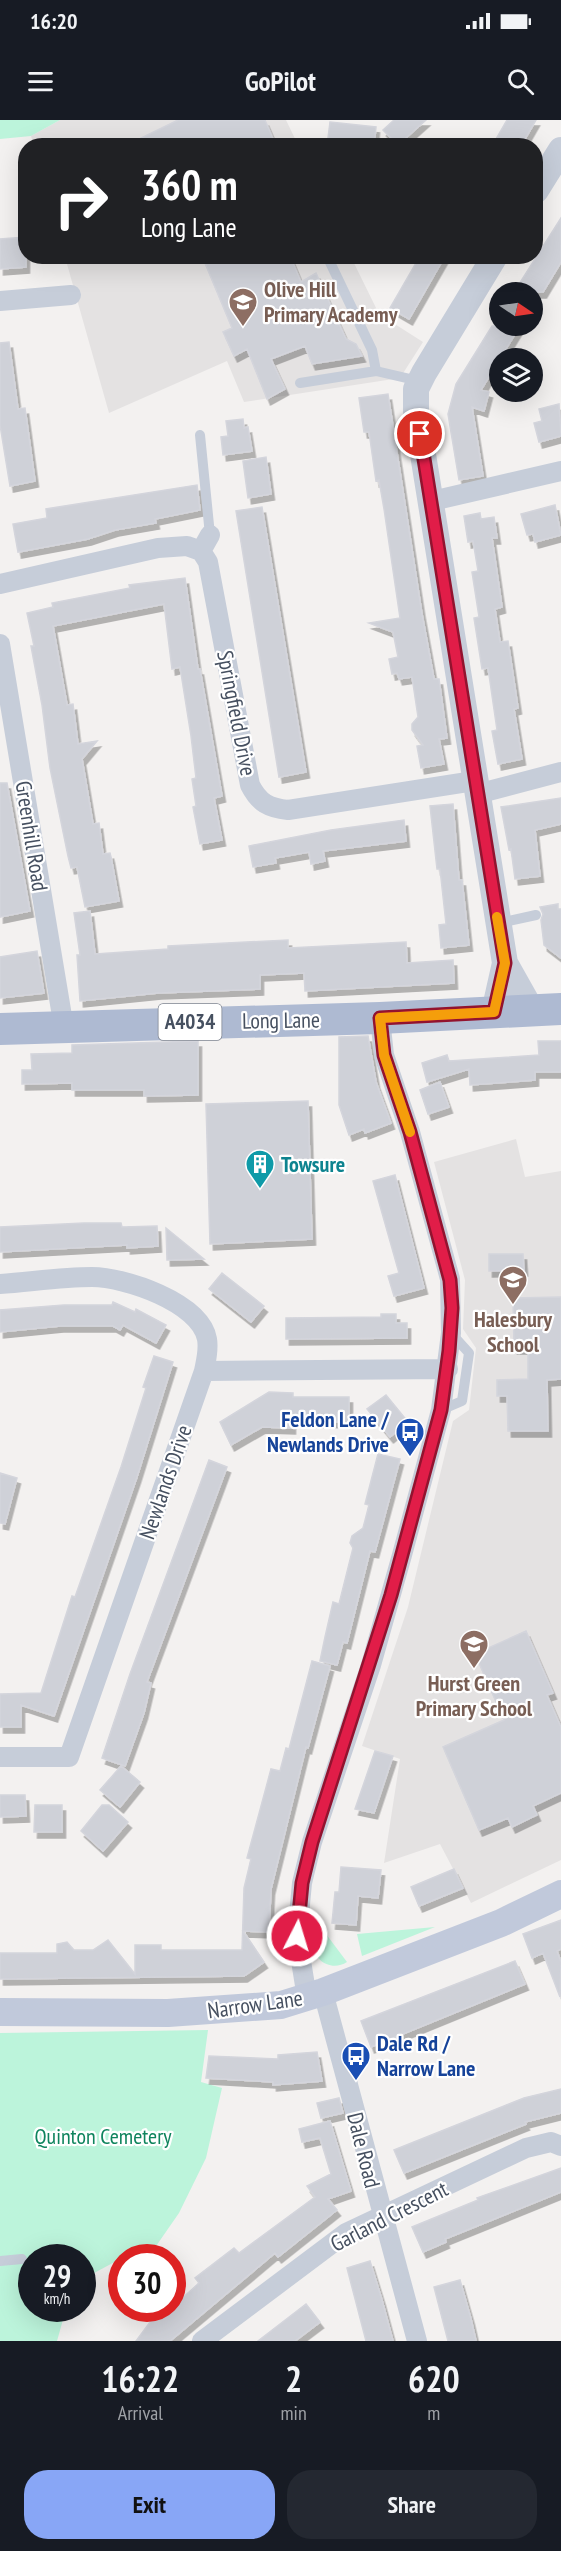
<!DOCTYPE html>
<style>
:root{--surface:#171b24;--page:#242831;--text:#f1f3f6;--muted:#9ea1a6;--accent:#88a6f6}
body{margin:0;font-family:"PT Sans Narrow",sans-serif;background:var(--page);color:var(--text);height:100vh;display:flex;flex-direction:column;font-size:22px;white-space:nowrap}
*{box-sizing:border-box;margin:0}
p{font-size:20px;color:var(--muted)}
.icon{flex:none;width:33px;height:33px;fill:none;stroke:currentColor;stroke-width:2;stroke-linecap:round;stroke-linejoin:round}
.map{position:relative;height:2221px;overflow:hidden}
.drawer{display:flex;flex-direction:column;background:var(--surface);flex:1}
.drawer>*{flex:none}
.guide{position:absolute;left:18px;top:18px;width:525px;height:126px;border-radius:24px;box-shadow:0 6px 24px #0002;background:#202124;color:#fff;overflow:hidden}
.needle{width:39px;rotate:103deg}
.fabs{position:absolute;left:489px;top:162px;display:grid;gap:12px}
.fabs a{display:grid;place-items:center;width:54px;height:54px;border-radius:50%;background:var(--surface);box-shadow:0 6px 24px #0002;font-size:30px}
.speed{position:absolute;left:18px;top:2124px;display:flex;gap:12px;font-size:30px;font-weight:700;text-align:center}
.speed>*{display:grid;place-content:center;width:78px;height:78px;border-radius:50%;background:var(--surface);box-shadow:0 6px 24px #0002;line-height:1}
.speed small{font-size:15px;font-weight:400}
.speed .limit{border:9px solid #d22;background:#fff;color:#111}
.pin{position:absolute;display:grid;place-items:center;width:51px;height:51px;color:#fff;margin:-26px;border:3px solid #fff;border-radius:50%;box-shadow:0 2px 6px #0007}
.me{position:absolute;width:66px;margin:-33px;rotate:5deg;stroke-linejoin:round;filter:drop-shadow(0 0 4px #0008)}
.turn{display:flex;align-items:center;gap:21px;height:126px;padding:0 24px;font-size:27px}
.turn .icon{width:78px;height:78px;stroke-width:2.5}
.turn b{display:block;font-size:42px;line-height:51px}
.eta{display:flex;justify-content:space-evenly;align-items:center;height:102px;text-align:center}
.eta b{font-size:36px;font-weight:700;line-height:42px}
.cta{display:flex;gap:12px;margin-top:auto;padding:12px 24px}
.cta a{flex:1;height:69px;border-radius:24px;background:var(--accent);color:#111;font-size:24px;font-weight:700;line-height:69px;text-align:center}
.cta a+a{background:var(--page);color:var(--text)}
.status{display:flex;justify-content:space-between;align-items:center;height:42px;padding:0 30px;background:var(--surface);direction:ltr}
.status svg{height:16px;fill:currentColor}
header{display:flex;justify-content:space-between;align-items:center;height:78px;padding:0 24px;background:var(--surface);font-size:27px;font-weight:700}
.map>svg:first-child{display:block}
.education{fill:#e4e2e2}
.green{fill:#bcf4db}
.building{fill:#cfd1d8;stroke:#d4d5dc;stroke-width:1.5;filter:url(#shadow)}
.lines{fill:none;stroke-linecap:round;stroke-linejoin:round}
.service{stroke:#c6cdd9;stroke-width:10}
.minor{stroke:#c6cdd9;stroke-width:20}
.tertiary{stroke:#c6cdd9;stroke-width:26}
.secondary{stroke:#c1c9db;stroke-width:28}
.primary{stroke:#aebad2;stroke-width:32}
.route-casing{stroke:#92132f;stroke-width:15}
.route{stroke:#e11d48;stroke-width:10}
.slow{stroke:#f59e0b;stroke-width:10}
.labels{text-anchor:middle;stroke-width:4.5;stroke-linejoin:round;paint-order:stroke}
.shield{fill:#fff;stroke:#7e8490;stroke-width:1.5}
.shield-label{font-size:21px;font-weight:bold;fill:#465060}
.education-label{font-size:22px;font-weight:bold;fill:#785e54;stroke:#fff}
.street-label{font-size:22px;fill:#465060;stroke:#fff}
.culture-label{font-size:22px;font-weight:bold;fill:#0d838f;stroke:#fff;text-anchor:start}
.transit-label{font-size:22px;font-weight:bold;fill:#164399;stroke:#fff;text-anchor:end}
.park-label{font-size:22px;fill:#0e845d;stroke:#fff}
</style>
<div class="status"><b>16:20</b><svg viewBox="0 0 49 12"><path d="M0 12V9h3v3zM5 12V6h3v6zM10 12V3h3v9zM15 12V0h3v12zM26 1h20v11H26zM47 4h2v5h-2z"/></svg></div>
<header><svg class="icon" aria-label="menu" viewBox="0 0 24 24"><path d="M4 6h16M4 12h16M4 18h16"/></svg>GoPilot<svg class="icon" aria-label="search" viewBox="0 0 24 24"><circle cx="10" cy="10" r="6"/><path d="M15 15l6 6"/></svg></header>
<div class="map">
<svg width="561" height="2221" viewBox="0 0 561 2221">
<defs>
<filter id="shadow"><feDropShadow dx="3.5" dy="6" stdDeviation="0" flood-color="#0004"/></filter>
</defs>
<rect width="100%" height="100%" fill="#f3f1f0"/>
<path class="education" d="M60 0H286L298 25 34 26 31 16Z
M65 137H351L379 194 423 222 400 258 244 282 227 241 109 293Z
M516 1019 525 1057 561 1051V1740L471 1783 440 1724 384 1743 400 1639 362 1626 408 1487 453 1301 469 1290 476 1228 463 1209 465 1160 434 1042Z"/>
<path class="green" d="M0 0H60L31 16 0 19Z
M435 1807 362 1836 357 1814Z
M326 1814 347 1842C330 1853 309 1838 314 1818Z
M208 1910 201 1962 222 1968 206 2038 179 2093 154 2129 122 2138 83 2159 82 2138H32V2188L66 2189 57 2221H0V1913Z"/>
<path class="building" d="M178 0H265L276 26H125Z
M394 0H426L398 25 383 10Z
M507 0H536L521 26H492Z
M330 2 376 7 374 26H327Z
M561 98V142L543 172H514Z
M26 117V147L0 149V119Z
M202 136H290L301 162 316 153 346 219 356 224 362 236 312 244 305 226 271 239 285 269 267 279 247 229 234 236 223 212 232 208Z
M420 136H445L409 199 390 188Z
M492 206H520L481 270 489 272 484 291 472 287 483 356 459 360 448 294 456 264Z
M9 222 18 289 25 288 35 361 10 366 0 305V223Z
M388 274 422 494 434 559H439L447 618 439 619 444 644 421 648 417 626 423 625 412 610V604L418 597 412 557 399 559 397 553 392 554 389 539 398 537 393 512 369 503 400 498 384 389 379 360 376 361 369 312H364L359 278Z
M559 284 561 316 539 322 534 303 542 301 539 289Z
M243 299 244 308 248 307 252 331 223 335 221 317 228 316 226 301Z
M266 337 271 374 248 378 243 341Z
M197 365 200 390 155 399 156 403 115 410 88 419 18 432 13 404 47 398 46 389Z
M555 385 561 415 535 422 533 414 527 415 521 394Z
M262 387 306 652 279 657 236 391Z
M480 393 481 399 494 397 497 418H492L502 487 495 489 500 522 508 521 518 588 514 589 522 639 498 644 492 611 497 610 488 548 482 549 474 498 479 497 472 452 478 451 473 421 468 422 464 396Z
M185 458 198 549H200L222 676 214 678 222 720 200 724 193 687 196 686 192 659 196 658 191 616 180 547 172 549 164 484 53 506 67 585 73 584 78 624 97 621 82 639 93 704 99 703 103 734 110 733 111 737 119 781 85 787 77 747 71 748 68 736 50 648 42 585 31 526H34L27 493 53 487 52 483 130 468 129 465Z
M0 663H7L30 791 0 797Z
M561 678V704L535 710 540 756 515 759 511 729 509 730 501 687Z
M453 684 459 760H462L469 825 441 828 439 805 446 804 440 749H437L430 686Z
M404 700 406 721 323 731 325 741 311 744 309 732 275 738 276 743 253 747 249 726 331 710Z
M558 784V789H561V838L544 825 541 800 543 794 540 787Z
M90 791 95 834 168 829V826L288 820V828L406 822 407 843 453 840 454 863 305 871 304 853 260 855V869L158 873 80 881 77 835H80L74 793Z
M37 831 44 873 0 878V837Z
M368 916 376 962 391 1003 365 1013 364 1009 349 1015 339 985V917Z
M198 921V975L144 976V970H72V963L22 964V950H32L31 934 72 933V925Z
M538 921H561V952H535V960L470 965 469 949 427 962 422 943 447 935 449 941 539 935Z
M440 962 449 987 428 994 420 970Z
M308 981 312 1119 210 1124 206 984Z
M395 1055 424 1168 394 1176 388 1156 399 1153 373 1061Z
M84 1103H121L122 1107 157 1106 158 1126 127 1128V1125L0 1132V1107Z
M166 1108 204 1139 167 1140Z
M489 1134H523L524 1150 489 1151Z
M222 1153 264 1186 251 1202 209 1169Z
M561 1177V1259L547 1260 548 1311H508L507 1276H497V1260L528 1259V1228H514L513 1178Z
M113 1182 135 1192 136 1189 166 1205 156 1223 123 1205 120 1210 113 1206H60L0 1212V1190L64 1185H112Z
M381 1194H396V1203H407V1218L286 1219V1198L381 1197Z
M154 1236 173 1242 137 1357 54 1596 21 1585V1607H0V1574L41 1573 72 1476 75 1477 121 1347 146 1268 143 1267Z
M269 1272 293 1273V1277H349V1302L292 1301V1308L262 1307 231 1325 220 1302Z
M386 1275 408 1302 390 1317 367 1289Z
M378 1334 400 1339 375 1432 370 1431 347 1523 343 1522 337 1545 320 1541 325 1517 333 1482 339 1484 353 1428 350 1423 352 1416 363 1408 369 1385 365 1384Z
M209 1340 227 1347 147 1562 151 1563 144 1593 125 1646 102 1638 130 1554Z
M0 1353 17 1358 5 1404 0 1403Z
M526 1511 553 1573 547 1575 561 1607V1673L533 1686 537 1695 512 1707 508 1698 479 1710 443 1627 504 1600 475 1534Z
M312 1541 330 1546 308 1628 306 1627 271 1769 269 1812 243 1811 264 1842 244 1856 0 1859V1833H57V1824L67 1822 74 1830H93L108 1820 135 1854V1825H161V1830H242L244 1768 251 1739 247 1738 271 1649 280 1651 286 1628 289 1629Z
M375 1631 393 1636 374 1693 355 1689Z
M121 1646 140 1662 120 1687 100 1670Z
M0 1675H25L26 1696 0 1697Z
M35 1685H62V1712H34Z
M102 1685H109L128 1702 103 1731 81 1711Z
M341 1747 381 1750 378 1778 358 1776 356 1805 332 1803 335 1772H339Z
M454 1749 463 1768 419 1786 411 1767Z
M561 1800V1829L557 1831 561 1842 560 1877 543 1833 532 1838 523 1814Z
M515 1841 525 1864 371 1927 361 1901Z
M317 1932 322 1961 273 1965V1962L206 1958 209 1936 278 1939V1935Z
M561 1969V1993L525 2002 526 2004 404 2053 394 2030 524 1978Z
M339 1978 343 1993 321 1998 317 1983Z
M330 2001 351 2071 328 2079 337 2090 278 2137 275 2133 170 2221H136L153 2198 157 2201 199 2163 195 2158 234 2128 239 2133 315 2077 307 2066 331 2054 320 2018 302 2022 299 2009Z
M561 2048V2072L445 2119 446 2122 423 2132 412 2107 478 2080 477 2078Z
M370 2141 382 2180 393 2221H366L347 2148Z
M460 2160 471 2199 476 2221H448L434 2167Z
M306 2184 320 2202 295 2221H258Z"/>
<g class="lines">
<path class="service" d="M327 136 372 230 376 251
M300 263 376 251 419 261
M200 315 210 415
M499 803 536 795
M441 1290 462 1281 469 1233 451 1213
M0 2141 22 2139"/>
<path class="minor" d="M0 181 71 175
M432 381 561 351
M201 431 208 442 250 665C259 683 269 688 288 690L474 661
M0 464 158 428 187 426 201 431 210 415
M0 524 64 908
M477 674 561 652
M0 1164C30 1162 61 1157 92 1157 124 1157 200 1182 207 1219 209 1230 206 1241 204 1251
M0 1637H69L204 1251 448 1249
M323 1872 417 2221
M307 1878 297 1816 302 1763 312 1722 371 1545 402 1435 441 1290 451 1213 450 1159 410 1012 384 935 380 898
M202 2221 346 2113 526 2028 551 2022 561 2026"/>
<path class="tertiary" d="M536 70 561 30
M495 136 424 253 416 269V291L505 843 532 891
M494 892 505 843"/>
<path class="secondary" d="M0 1892 168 1893 281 1885 323 1872 501 1803 561 1774"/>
<path class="primary" d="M0 909 380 898 561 889"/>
</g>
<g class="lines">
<g class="route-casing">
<path id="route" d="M297 1816 302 1763 312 1722 391 1475 441 1290 449 1231 452 1188 450 1160 410 1012 384 935 380 898 494 892 505 843 420 314"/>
</g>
<use href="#route" class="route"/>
<path class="slow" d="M410 1012 384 935 380 898 494 892 505 843 497 797"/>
</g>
<defs>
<g id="school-pin" transform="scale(1.5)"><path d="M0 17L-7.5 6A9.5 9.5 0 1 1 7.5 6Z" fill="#8d6e63" stroke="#fff"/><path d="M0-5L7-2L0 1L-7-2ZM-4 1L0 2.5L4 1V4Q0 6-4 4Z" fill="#fff"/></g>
<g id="building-pin" transform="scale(1.5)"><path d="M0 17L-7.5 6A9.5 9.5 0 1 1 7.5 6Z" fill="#0f9aa8" stroke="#fff"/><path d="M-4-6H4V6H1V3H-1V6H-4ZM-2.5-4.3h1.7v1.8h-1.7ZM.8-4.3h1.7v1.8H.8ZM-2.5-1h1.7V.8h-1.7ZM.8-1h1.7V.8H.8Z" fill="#fff"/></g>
<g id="bus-pin" transform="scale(1.5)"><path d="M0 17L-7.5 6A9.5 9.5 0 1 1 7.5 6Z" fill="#1a4fb4" stroke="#fff"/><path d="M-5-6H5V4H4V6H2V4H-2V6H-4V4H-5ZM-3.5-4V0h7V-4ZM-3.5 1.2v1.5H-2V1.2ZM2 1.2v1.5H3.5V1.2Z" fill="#fff"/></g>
</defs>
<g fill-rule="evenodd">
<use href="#school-pin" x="243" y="182"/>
<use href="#building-pin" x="260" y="1044"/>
<use href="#school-pin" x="513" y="1160"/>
<use href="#bus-pin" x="410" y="1312"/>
<use href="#school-pin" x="474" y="1524"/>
<use href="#bus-pin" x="356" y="1936"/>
</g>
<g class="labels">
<rect class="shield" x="158.5" y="884" width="63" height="36" rx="4.5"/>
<g class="shield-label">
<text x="190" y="909">A4034</text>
</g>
<g class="education-label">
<text x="264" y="177" text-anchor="start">Olive Hill<tspan x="264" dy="25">Primary Academy</tspan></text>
<text x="513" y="1207">Halesbury<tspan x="513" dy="25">School</tspan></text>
<text x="474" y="1571">Hurst Green<tspan x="474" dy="25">Primary School</tspan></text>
</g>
<g class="street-label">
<text transform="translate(237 593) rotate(79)" y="8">Springfield Drive</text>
<text transform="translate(32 716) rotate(81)" y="8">Greenhill Road</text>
<text transform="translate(281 900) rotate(-1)" y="8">Long Lane</text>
<text transform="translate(165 1362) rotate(-71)" y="8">Newlands Drive</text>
<text transform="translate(255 1884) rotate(-8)" y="8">Narrow Lane</text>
<text transform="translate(364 2030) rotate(76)" y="8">Dale Road</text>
<text transform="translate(389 2096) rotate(-27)" y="8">Garland Crescent</text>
</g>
<g class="culture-label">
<text x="281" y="1052">Towsure</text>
</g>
<g class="transit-label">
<text x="389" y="1307">Feldon Lane /<tspan x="389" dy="25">Newlands Drive</tspan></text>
<text x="377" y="1931" text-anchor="start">Dale Rd /<tspan x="377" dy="25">Narrow Lane</tspan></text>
</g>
<g class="park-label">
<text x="103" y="2024">Quinton Cemetery</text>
</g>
</g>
</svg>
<div class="fabs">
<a><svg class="needle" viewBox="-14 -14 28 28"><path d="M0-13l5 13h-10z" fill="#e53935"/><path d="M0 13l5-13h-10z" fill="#9ea1a6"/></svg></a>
<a><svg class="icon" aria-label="layers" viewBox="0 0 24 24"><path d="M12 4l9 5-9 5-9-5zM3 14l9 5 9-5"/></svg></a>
</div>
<div class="speed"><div>29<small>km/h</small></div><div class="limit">30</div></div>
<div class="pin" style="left:420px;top:314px;background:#d93025"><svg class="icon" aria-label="arrive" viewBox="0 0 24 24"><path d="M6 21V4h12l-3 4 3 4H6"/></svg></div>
<svg class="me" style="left:297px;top:1816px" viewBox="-20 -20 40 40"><circle r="17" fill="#e11d48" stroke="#fff" stroke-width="3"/><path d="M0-11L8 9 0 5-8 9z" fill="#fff"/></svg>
<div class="guide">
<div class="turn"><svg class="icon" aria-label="right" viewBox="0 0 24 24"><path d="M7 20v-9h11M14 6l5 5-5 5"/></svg><div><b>360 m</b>Long Lane</div></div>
</div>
</div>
<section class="drawer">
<div class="eta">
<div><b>16:22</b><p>Arrival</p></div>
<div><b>2</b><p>min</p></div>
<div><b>620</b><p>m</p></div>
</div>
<div class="cta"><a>Exit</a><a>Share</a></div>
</section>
